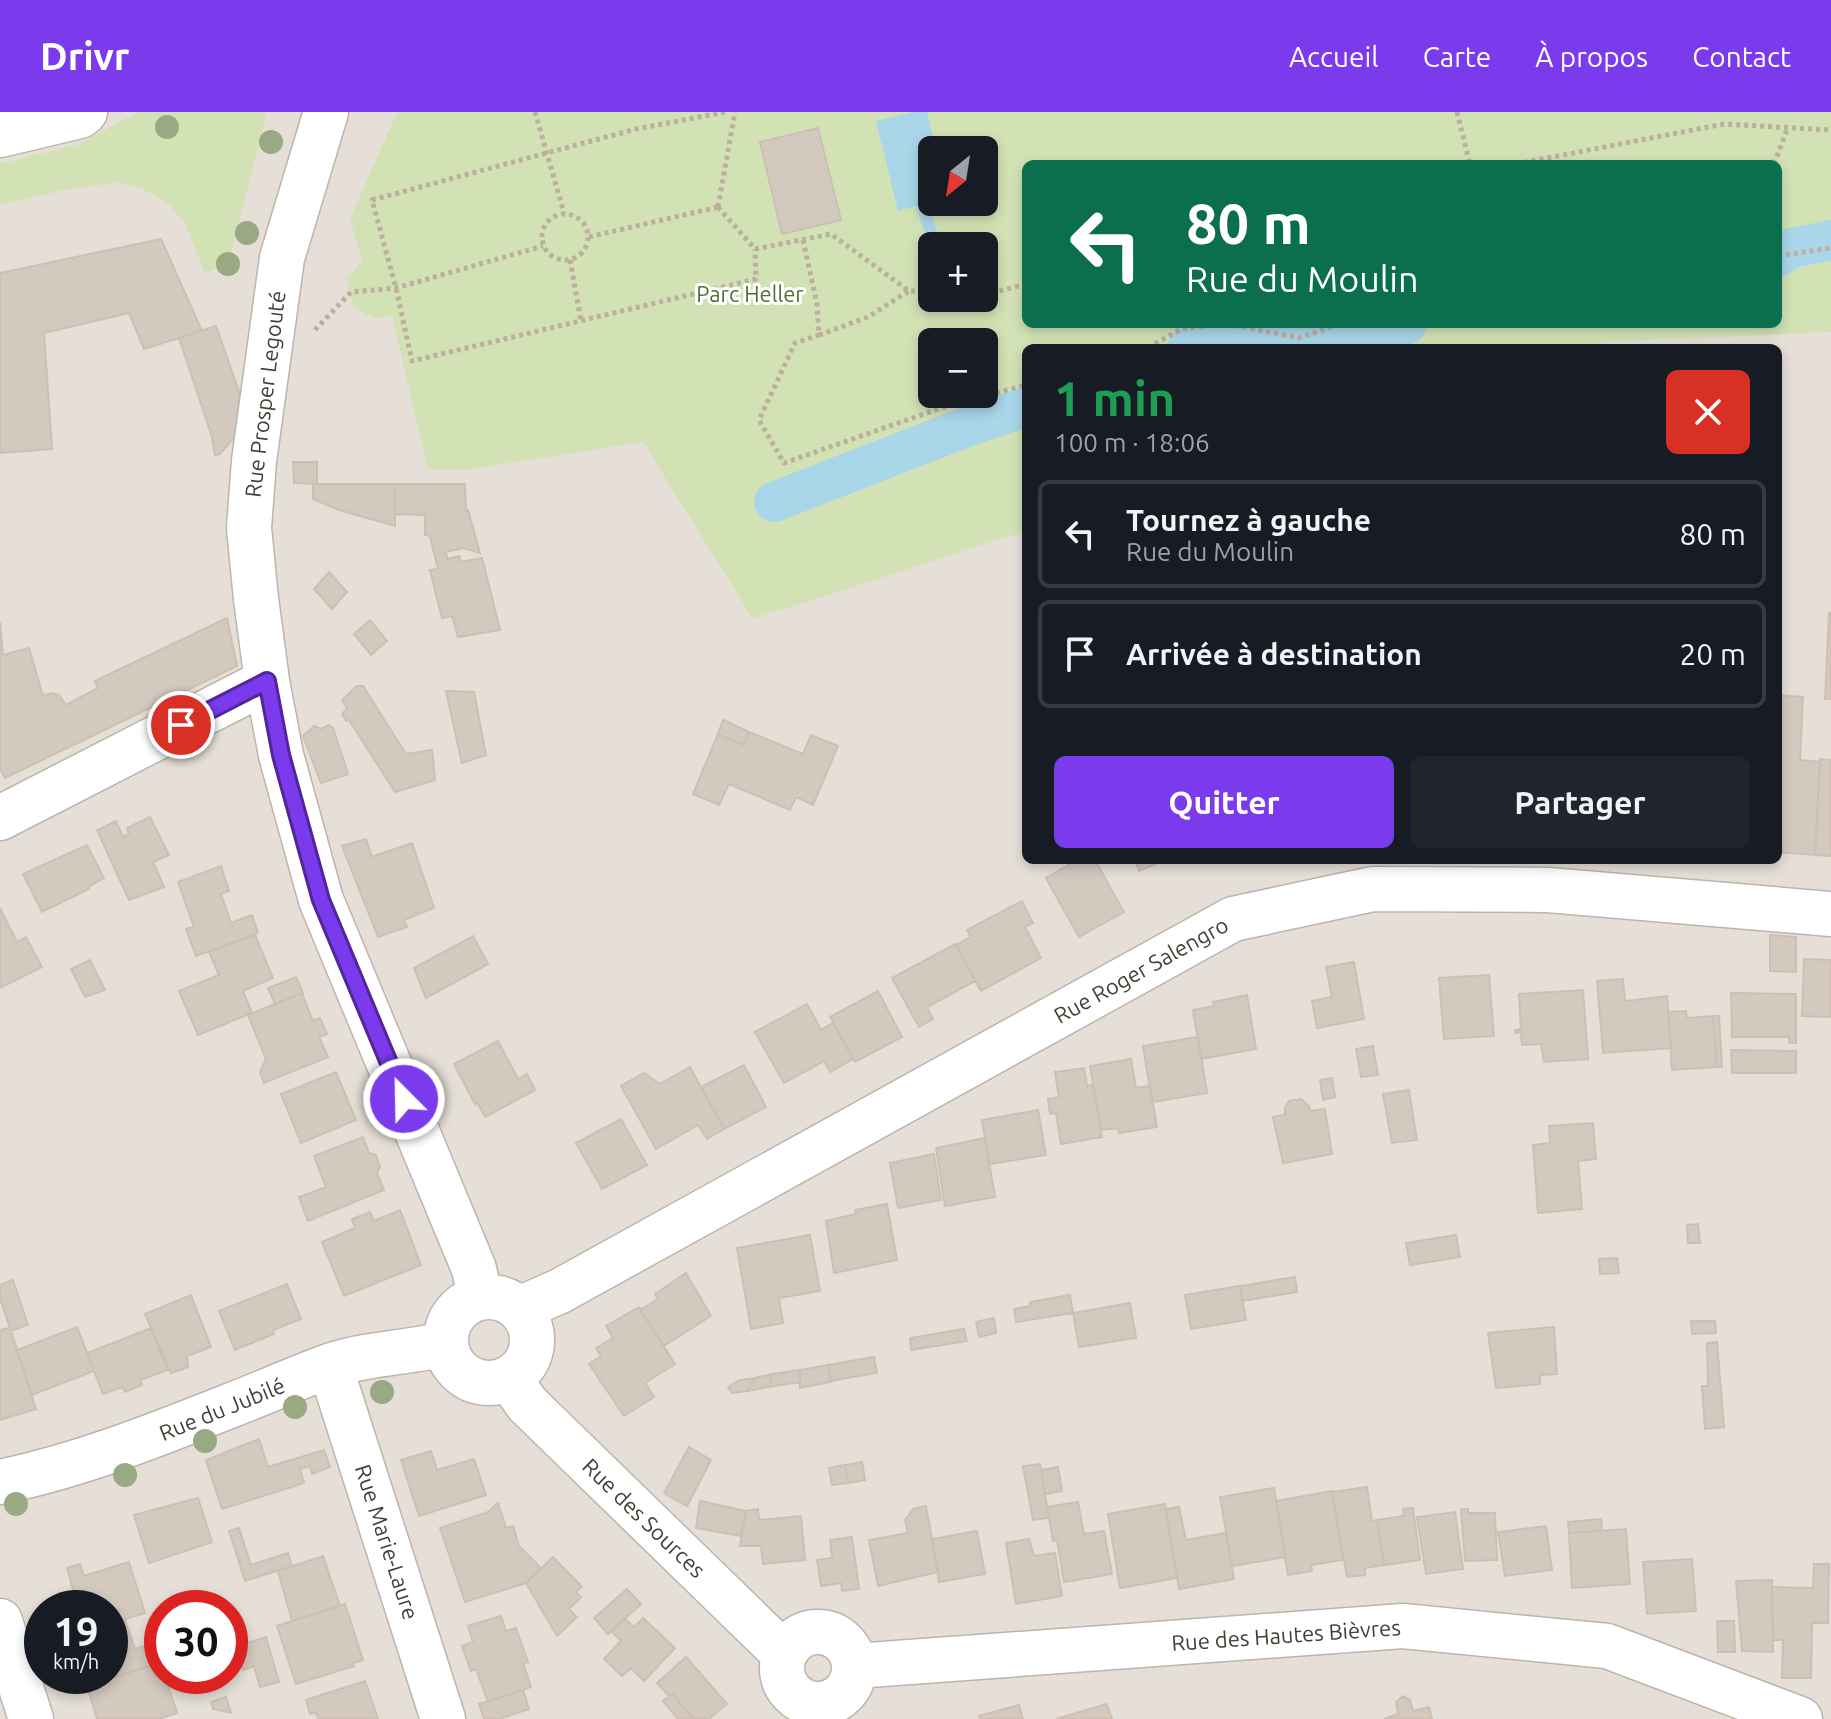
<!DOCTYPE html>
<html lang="fr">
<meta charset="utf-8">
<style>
:root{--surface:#171b24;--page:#20242c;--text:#f1f3f6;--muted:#9ea1a6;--line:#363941;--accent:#7c3aed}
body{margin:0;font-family:Ubuntu,sans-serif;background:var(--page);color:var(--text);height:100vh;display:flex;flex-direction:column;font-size:30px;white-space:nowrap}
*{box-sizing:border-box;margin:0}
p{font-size:26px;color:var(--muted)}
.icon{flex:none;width:44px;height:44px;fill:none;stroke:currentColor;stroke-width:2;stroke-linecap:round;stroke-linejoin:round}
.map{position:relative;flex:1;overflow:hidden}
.drawer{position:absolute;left:1022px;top:232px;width:760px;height:520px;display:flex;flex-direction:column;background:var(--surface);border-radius:12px;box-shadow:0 4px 12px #0003}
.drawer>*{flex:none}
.guide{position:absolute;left:1022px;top:48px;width:760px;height:168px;border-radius:12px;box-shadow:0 4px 12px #0003;background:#0b6e4f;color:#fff;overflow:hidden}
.needle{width:52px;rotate:210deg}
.buttons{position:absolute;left:918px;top:24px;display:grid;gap:16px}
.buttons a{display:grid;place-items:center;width:80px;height:80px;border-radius:12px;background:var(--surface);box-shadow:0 4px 12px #0003;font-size:40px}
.speed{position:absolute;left:24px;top:1478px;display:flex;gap:16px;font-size:40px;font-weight:700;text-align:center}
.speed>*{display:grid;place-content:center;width:104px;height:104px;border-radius:50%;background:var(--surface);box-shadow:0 4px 12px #0003;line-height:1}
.speed small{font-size:20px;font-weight:400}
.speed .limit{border:12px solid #d22;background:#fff;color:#111}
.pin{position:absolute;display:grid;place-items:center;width:68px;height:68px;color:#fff;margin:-34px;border:4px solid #fff;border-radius:50%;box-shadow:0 2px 8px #0007}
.me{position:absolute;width:88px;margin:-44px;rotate:337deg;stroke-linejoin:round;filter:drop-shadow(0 0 6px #0008)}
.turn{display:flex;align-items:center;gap:28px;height:168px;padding:0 32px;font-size:36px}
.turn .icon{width:104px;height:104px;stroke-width:2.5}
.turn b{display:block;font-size:56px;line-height:68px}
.round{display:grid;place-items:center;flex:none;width:84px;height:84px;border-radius:12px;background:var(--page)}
.overview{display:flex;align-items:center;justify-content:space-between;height:136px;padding:0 32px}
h1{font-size:48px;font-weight:700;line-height:60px;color:#1e9e55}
.action{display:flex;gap:16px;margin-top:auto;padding:16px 32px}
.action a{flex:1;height:92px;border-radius:12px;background:var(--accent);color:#fff;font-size:32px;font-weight:700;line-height:92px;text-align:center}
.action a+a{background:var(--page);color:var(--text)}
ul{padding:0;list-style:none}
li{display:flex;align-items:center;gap:24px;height:108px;margin:0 16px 12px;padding:0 16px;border:4px solid var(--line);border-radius:12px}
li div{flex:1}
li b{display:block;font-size:30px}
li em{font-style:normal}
header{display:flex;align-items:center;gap:48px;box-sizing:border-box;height:112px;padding:0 40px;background:var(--accent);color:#fff}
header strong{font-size:38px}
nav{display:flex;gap:44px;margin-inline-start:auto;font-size:28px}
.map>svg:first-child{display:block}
.residential{fill:#e5dfd7;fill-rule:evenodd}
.green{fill:#d2e2b5;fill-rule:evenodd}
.water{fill:#aad6e9}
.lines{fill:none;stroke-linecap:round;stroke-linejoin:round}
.stream{stroke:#aad6e9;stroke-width:12}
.canal{stroke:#aad6e9;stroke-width:40}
.building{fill:#d3c9bf;stroke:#cdc0b2;stroke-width:2}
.minor-casing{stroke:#bdb5ab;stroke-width:47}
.path{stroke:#bdaf9e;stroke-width:5;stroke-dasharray:4 4;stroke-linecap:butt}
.minor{stroke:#fff;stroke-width:44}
.tree{fill:#98a983}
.route-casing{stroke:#51269a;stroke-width:20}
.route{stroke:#7c3aed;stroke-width:14}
.labels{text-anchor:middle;stroke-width:6;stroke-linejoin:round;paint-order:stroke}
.park-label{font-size:22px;fill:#4f7031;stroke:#fff}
.street-label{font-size:22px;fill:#453e37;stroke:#fff}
</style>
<header>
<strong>Drivr</strong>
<nav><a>Accueil</a><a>Carte</a><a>À propos</a><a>Contact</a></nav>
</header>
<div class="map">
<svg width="1831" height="1607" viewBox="0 0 1831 1607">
<rect width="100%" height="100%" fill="#f2eee8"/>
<path class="residential" d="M0 0H1831V1607H0ZM932 38H984V90H932ZM1026 52H1778V212H1026ZM932 134H984V186H932ZM932 230H984V282H932ZM1026 236H1778V748H1026ZM42 1496H110V1564H42ZM162 1496H230V1564H162Z"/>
<path class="green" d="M138 0H267L228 152 205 161 184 110 167 91 143 77 119 70 64 78 0 93V52L79 32Z
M397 0H1831V220L1602 230 1584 236H1026V419L753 507 643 330 471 357H428L392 204 374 206 355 196 346 168 362 148 350 107ZM932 38H984V90H932ZM1026 52H1778V212H1026ZM932 134H984V186H932ZM932 230H984V282H932Z"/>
<path class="water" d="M914 0H927L936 38H932V90L898 99 876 9Z"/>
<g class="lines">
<path class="stream" d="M922 92 935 134"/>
<path class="canal" d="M1778 145 1792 136 1831 128
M1187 236C1203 232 1219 227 1235 225 1297 219 1346 236 1407 212
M774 390 961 317 1026 295"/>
</g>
<path class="building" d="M818 16 841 108 782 122 760 30Z
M161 127 202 219 144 237 129 201 44 221 52 337 0 341V161Z
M216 214 249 308 220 342 215 343 212 325 179 226Z
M293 350H317V372L294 371Z
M313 372H395V414L339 398 313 387Z
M395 372H465L466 398H468L480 441 463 436 446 440 447 447 459 444 461 450 482 446 500 518 458 525 452 504 442 506 430 458 438 457 430 424 425 423V403L395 402Z
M329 460 347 480 332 497 314 477Z
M1829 501H1831V587H1825Z
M227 506 237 554 5 666 0 657V510L3 543 29 536 43 584 51 581 59 583 66 593 98 576 95 569Z
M370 508 387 529 371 543 354 522Z
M357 574H363L406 642 432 638 435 668 395 680 349 608 346 609 342 602 347 596 342 588Z
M446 579 474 580 486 643 462 651Z
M1778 583 1803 585 1800 648 1820 650 1815 743 1778 740Z
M723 608 749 620 743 633 718 622Z
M329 613 333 616 348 662 321 671 303 624 314 614 321 617Z
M749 620 803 642 811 623 838 634 813 693 796 685 790 698 729 672 719 693 693 682 718 622 743 633Z
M1820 647 1831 648V744L1815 743Z
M150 705 169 743 153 750 164 775 129 788 97 718 116 709 123 725 129 722 127 716Z
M366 727 372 745 412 731 434 796 404 808 407 815 378 825 342 734Z
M87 733 104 766 88 775 89 777 42 800 23 762Z
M1077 748H1095L1124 800 1079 825 1046 766Z
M1135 748H1165L1139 759Z
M221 754 229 779 221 782 231 811 252 803 258 821 196 844 186 817 194 815 178 770Z
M1022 789 1033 811 1025 815 1041 846 981 879 956 833 971 825 967 818Z
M0 796 17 830 26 825 42 855 0 876Z
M255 823 273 866 243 879 252 901 198 923 179 879 219 863 209 840Z
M1770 823 1796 825V860L1770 859Z
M473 824 488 852 426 886 414 856Z
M955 832 975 869 927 895 933 907 919 915 892 866Z
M1804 847 1831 848V905L1802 904Z
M90 848 105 878 85 885 71 857Z
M1354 850 1364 907 1317 916 1312 889 1332 885 1326 855Z
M1489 863 1494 924 1444 927 1439 866Z
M296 865 303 881 275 892 268 876Z
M1623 867 1625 889 1667 884 1671 936 1603 941 1597 869Z
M1583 878 1588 947 1544 950 1541 932 1522 933 1521 920 1515 921V918L1521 917 1519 882Z
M878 879 902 925 855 950 830 905Z
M302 881 313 909 320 906 327 922 319 925 328 945 264 971 260 960 266 947 248 903Z
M1731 881 1796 882V931H1789V925H1732Z
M1247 883 1256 937 1201 947 1193 898 1214 894 1213 890Z
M807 892 821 918 833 911 853 947 830 960 824 949 784 971 755 920Z
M1686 899 1687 906 1713 904 1717 955 1672 958 1668 900Z
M1713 904H1719L1722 955H1717Z
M1198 925 1207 981 1152 990 1143 934Z
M498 929 518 967 527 962 535 978 485 1005 477 990 475 992 454 952Z
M1373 934 1378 963 1361 965 1356 937Z
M1731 938 1796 939V961H1732Z
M1131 947 1136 976 1150 974 1157 1015 1119 1021 1118 1016 1101 1018 1090 954Z
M744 953 766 995 724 1017 701 975Z
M690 955 724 1017 707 1027 698 1013 656 1037 621 974 644 961 660 972Z
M1084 956 1087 974 1093 973 1102 1025 1061 1032 1056 1001 1050 1002 1048 987 1059 985 1055 960Z
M336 960 356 1008 301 1031 281 982Z
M1332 966 1335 985 1323 988 1320 968Z
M1409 978 1417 1028 1392 1031 1383 982Z
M1301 987 1309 994 1310 999 1325 997 1332 1042 1283 1051 1273 1005 1285 1003V996L1289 989Z
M1038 998 1046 1043 989 1052 982 1008Z
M621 1007 647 1053 602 1077 576 1031Z
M1593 1011 1596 1047 1578 1049 1582 1097 1538 1101 1533 1033 1550 1031 1549 1014Z
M363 1025 369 1041 376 1043 380 1055 377 1061 384 1078 308 1109 299 1085 326 1075 314 1044Z
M985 1026 995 1085 945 1094 936 1036Z
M934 1042 941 1088 898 1096 890 1051Z
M887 1092 897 1148 834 1161 826 1109 856 1102 855 1098Z
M400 1098 421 1153 344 1184 322 1130 355 1116 352 1107 370 1100 374 1109Z
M1698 1112 1700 1131H1688L1687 1113Z
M810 1123 820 1179 779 1186 783 1211 751 1217 737 1136Z
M1456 1123 1460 1145 1410 1153 1406 1131Z
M1617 1146 1619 1161 1600 1162 1599 1147Z
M686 1161 711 1204 664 1234 640 1198 658 1187 655 1182Z
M1295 1165 1297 1180 1242 1189 1240 1174Z
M13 1168 28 1213 11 1219 0 1186V1173Z
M287 1172 301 1207 273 1218 274 1222 235 1238 219 1199Z
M1240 1174 1246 1208 1191 1217 1185 1183Z
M191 1183 211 1235 187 1244 188 1255 171 1261 145 1202Z
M1070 1183 1073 1201 1016 1210 1014 1197 1031 1194 1030 1190Z
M1130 1191 1136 1226 1079 1235 1073 1201Z
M639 1195 675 1252 645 1271 654 1285 624 1304 589 1252 601 1244 596 1236 613 1226 606 1214Z
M994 1206 996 1221 979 1225 976 1210Z
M1691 1209H1715L1716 1221 1692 1222Z
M77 1215 94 1259 32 1283 17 1238Z
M1554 1215 1557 1262 1540 1263V1272L1496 1276 1488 1221Z
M10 1216 36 1297 0 1308V1218Z
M151 1216 168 1258 140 1268 142 1273 125 1280 123 1275 103 1282 87 1241Z
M964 1217 967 1229 911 1238 910 1226Z
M1717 1230 1724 1315 1705 1317 1702 1274H1708L1707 1231Z
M874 1245 877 1261 830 1269 828 1253Z
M828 1253 831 1270 800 1276V1258Z
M800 1258V1270L769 1275 772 1262Z
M772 1262 769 1275 747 1279 755 1266Z
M755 1266 747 1279 732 1281 728 1275 740 1268Z
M259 1327 268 1355 324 1338 330 1355 312 1362 310 1354 300 1357 304 1371 222 1397 206 1348Z
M689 1335 711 1348 687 1394 664 1381Z
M431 1339 437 1358 474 1347 486 1383 419 1404 401 1348Z
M862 1350 865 1368 849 1371 845 1353Z
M1040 1352 1049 1406 1033 1408 1023 1354Z
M845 1353 849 1371 832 1373 829 1356Z
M1058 1355 1062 1379 1045 1382 1041 1358Z
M1367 1375 1372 1409 1377 1408 1384 1453 1365 1456V1463L1347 1465 1332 1380Z
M1274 1376 1286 1445 1232 1454 1220 1385Z
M1332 1379 1343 1448 1311 1453 1312 1459 1288 1463 1276 1389Z
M198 1386 212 1430 149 1451 134 1403Z
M700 1389 746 1399 741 1424 696 1416Z
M1078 1390 1084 1422 1104 1419 1112 1462 1064 1470 1057 1428 1053 1429 1047 1395Z
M498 1391 506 1416 513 1414 519 1434 541 1456 526 1471 465 1490 440 1416 488 1400Z
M1165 1392 1177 1466 1120 1476 1108 1402Z
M926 1394 938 1460 878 1474 869 1428 908 1421 905 1408 913 1397Z
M1179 1395 1186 1428 1226 1421 1234 1467 1179 1477 1166 1397Z
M1413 1396 1420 1448 1384 1453 1377 1408 1404 1404 1403 1397Z
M758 1397 759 1408 801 1404 805 1448 763 1452 761 1434H740L746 1399Z
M1461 1397H1468V1401H1495L1497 1448 1465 1449Z
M1455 1400 1463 1457 1426 1462 1417 1405Z
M1601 1407 1602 1419 1569 1421 1568 1410Z
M1546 1414 1552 1458 1505 1464 1498 1420Z
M239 1416 251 1453 288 1441 292 1454 245 1469 229 1419Z
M1626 1417 1630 1472 1572 1476 1569 1421Z
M977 1419 985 1462 939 1470 932 1427Z
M852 1425 859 1477 842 1479 841 1471 821 1474 817 1448 832 1446 830 1428Z
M1029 1427 1034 1444 1055 1441 1062 1484 1016 1492 1006 1431Z
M323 1444 340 1494 292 1509 278 1459Z
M553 1445 582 1475 576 1480 581 1485 569 1497 577 1505 557 1524 526 1471Z
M1692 1447 1696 1499 1647 1502 1643 1450Z
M129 1450 145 1501 110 1512V1496H75L78 1495 67 1456 80 1452 84 1464Z
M1814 1452H1829L1828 1511H1812L1811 1566H1782L1783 1528H1773L1772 1475 1813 1476Z
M1772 1468 1773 1540 1742 1539 1736 1469Z
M627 1477 641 1492 608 1522 594 1506Z
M345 1492 363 1548 353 1551 354 1554 296 1572 277 1514Z
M501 1504 506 1519 516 1516 528 1550 523 1551 531 1575 488 1590 476 1557 471 1559 462 1534 473 1530 468 1514Z
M624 1506 634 1515 643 1506 675 1536 644 1569 631 1556 622 1564 604 1547 621 1529 611 1519Z
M125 1508 135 1537 161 1529 162 1550 87 1574 83 1564H110V1512Z
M1717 1509H1734L1735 1540H1718Z
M266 1525 279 1570 260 1575 254 1554 243 1558 237 1534Z
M686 1545 727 1592 709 1607H689L692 1605 672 1582 669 1584 657 1571Z
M161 1550 162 1564H165L177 1601 158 1607H97L87 1574Z
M365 1569 378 1607H318L316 1600 310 1602 306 1588Z
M523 1578 529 1597 499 1607H484L479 1592Z
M672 1582 692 1605 689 1607H678L663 1589Z
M1403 1584 1410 1588 1413 1599 1429 1595 1432 1607H1384L1398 1602 1396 1590Z
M226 1585 231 1601 213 1597 211 1590Z
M1107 1592 1112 1607H1056Z
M1019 1593 1023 1607H980L979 1604Z"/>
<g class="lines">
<g class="minor-casing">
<path id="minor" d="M326 0 282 146 254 349 249 416 256 487 267 569 281 643 321 788 474 1157 480 1185
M0 23 80 4 85 0
M0 706 267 569
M446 1228a43 43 0 1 1 86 0a43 43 0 1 1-86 0Z
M519 1197 560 1179 1233 807 1373 777 1548 778 1831 802
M330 1254 443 1607
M509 1266 527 1292 784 1542
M0 1370C86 1352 166 1319 247 1287 275 1276 303 1263 332 1253 369 1241 407 1241 445 1232
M0 1509 31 1607
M782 1556a36 36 0 1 1 72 0a36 36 0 1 1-72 0Z
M855 1554 1403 1514 1607 1534 1800 1607"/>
</g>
<path class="path" d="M535 0 564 101
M725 0 636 17 372 88 396 176 412 249 756 167 755 137
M1457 0 1470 52
M1516 52 1724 12 1831 18
M1774 52 1788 15
M718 95 755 137 831 122 909 179 932 180
M718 95 735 0
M542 125a23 23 0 1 1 46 0a23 23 0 1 1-46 0Z
M589 125 718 95
M803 128 817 192 819 223 795 231 759 308 784 351 938 297 1026 273
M1778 144 1831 136
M570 148 581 209
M984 183 1026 172
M1227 212 1299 226 1340 212
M315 218 351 180 396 176 543 134
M819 223 868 205 909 179
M1148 236 1181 217 1220 212"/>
<use href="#minor" class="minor"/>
</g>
<g class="tree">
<circle cx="167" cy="15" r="12"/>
<circle cx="271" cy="30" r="12"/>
<circle cx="247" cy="121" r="12"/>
<circle cx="228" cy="152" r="12"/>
<circle cx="382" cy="1280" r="12"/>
<circle cx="295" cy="1295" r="12"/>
<circle cx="205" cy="1329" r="12"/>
<circle cx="125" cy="1363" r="12"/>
<circle cx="16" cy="1392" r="12"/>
</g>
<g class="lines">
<g class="route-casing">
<path id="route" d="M181 613 267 569 281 643 321 788 404 987"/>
</g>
<use href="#route" class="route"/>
</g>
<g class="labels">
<g class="park-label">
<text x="750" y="190">Parc Heller</text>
</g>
<g class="street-label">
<text transform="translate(265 282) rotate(-83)" y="8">Rue Prosper Legouté</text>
<text transform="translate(1141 858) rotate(-29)" y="8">Rue Roger Salengro</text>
<text transform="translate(222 1297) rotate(-22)" y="8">Rue du Jubilé</text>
<text transform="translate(644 1406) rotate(44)" y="8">Rue des Sources</text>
<text transform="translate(387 1430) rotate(72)" y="8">Rue Marie-Laure</text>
<text transform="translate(1286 1523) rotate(-4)" y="8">Rue des Hautes Bièvres</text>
</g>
</g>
</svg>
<div class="buttons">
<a><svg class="needle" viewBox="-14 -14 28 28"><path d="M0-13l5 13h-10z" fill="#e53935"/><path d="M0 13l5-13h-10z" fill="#9ea1a6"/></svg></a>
<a>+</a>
<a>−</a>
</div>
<div class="speed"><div>19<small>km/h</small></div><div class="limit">30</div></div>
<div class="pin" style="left:181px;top:613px;background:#d93025"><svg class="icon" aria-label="arrive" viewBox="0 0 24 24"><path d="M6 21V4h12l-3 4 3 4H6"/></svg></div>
<svg class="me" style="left:404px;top:987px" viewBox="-20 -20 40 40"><circle r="17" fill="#7c3aed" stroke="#fff" stroke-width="3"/><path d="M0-11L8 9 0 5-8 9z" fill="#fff"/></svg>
<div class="guide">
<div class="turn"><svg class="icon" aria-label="left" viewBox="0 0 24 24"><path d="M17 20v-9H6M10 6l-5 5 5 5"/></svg><div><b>80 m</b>Rue du Moulin</div></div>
</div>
<section class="drawer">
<div class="overview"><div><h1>1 min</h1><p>100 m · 18:06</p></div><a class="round" style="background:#d93025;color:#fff"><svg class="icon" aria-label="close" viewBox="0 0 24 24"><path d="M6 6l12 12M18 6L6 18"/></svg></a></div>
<ul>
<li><svg class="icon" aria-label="left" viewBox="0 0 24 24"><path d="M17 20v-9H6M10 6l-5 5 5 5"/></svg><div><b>Tournez à gauche</b><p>Rue du Moulin</p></div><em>80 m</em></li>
<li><svg class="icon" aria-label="arrive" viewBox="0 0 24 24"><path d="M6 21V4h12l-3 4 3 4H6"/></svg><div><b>Arrivée à destination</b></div><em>20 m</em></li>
</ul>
<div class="action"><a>Quitter</a><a>Partager</a></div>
</section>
</div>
